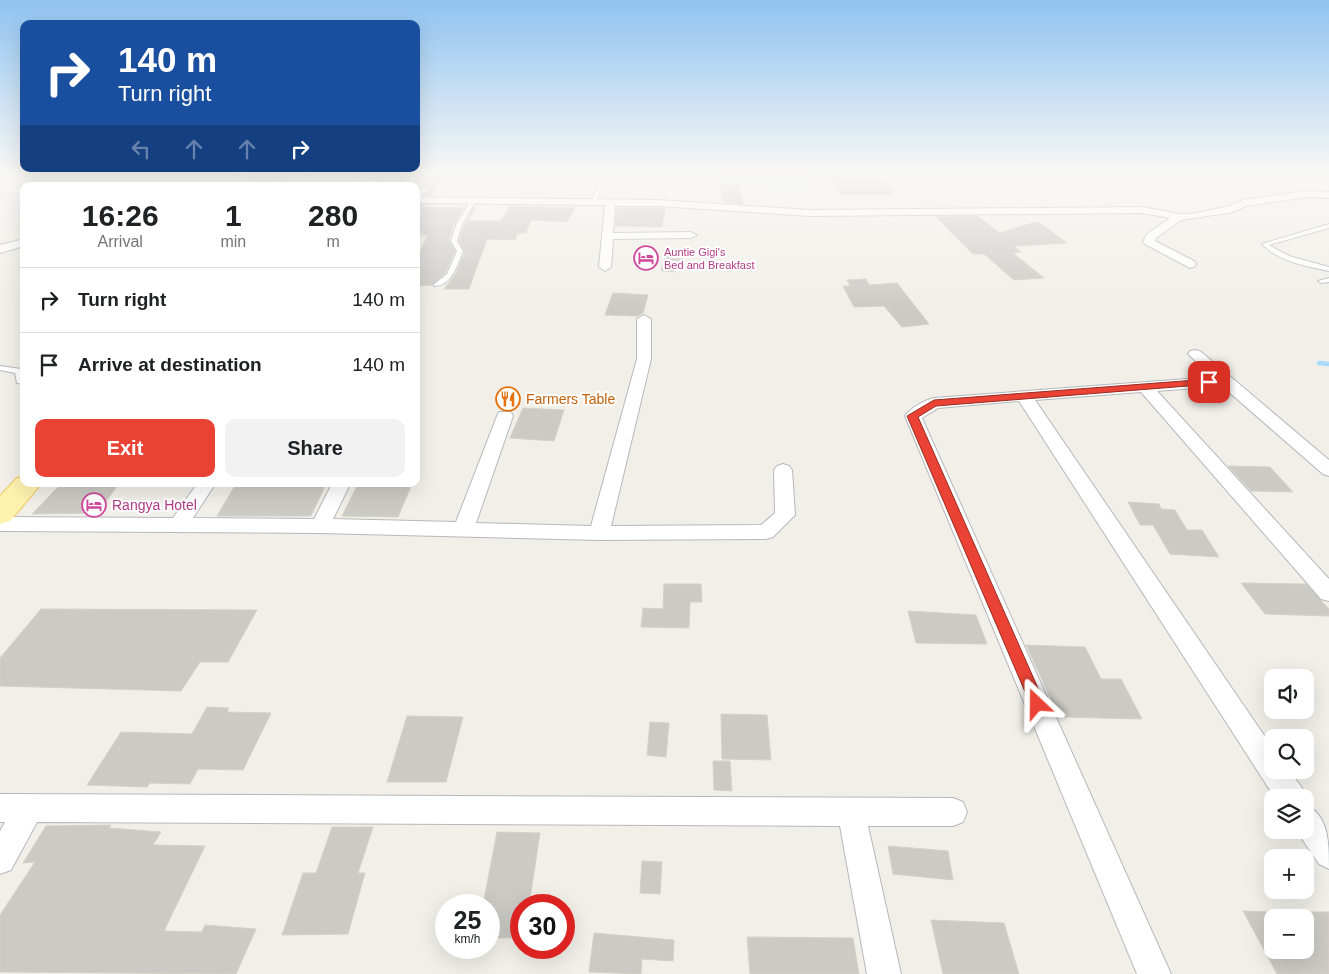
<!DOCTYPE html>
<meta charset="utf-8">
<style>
:root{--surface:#fff;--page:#f2f2f2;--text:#202124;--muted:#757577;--line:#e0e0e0;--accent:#ea4335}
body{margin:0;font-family:Helvetica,sans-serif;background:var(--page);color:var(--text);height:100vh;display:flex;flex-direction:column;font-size:19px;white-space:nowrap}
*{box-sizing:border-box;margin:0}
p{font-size:16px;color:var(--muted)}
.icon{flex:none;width:28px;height:28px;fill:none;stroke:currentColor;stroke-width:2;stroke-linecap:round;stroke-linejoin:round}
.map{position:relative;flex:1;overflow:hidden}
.details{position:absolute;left:20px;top:182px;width:400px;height:305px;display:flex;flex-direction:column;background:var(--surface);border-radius:10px;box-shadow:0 5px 20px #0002}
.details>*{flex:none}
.top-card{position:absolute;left:20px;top:20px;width:400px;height:152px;border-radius:10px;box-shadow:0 5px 20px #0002;background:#1a4fa0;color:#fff;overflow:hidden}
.buttons{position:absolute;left:1264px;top:669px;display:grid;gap:10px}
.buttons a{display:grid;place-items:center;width:50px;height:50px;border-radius:10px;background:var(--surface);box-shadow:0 5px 20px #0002;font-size:25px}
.speed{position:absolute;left:435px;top:894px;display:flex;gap:10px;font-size:25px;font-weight:700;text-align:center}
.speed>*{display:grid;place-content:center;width:65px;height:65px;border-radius:50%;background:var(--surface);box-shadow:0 5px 20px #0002;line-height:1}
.speed small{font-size:12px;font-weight:400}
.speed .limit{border:8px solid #d22;background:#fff;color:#111}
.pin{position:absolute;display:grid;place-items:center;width:42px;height:42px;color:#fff;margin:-21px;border-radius:10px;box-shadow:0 2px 8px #0006}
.me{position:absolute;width:55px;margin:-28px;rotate:337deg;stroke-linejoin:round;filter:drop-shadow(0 0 4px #0008)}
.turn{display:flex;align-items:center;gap:18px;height:105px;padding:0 15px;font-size:22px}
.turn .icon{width:65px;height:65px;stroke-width:2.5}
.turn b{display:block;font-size:35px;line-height:42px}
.lanes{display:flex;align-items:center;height:48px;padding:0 15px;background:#0003;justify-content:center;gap:25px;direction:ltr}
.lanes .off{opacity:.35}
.eta{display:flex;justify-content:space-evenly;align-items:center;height:85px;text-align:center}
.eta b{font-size:30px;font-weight:700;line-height:35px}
.action{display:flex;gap:10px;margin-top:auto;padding:10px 15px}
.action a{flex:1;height:58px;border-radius:10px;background:var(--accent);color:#fff;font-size:20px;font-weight:700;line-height:58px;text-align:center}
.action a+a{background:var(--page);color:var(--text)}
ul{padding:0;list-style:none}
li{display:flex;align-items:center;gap:15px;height:65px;padding:0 15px;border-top:1px solid var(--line)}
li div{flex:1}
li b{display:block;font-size:19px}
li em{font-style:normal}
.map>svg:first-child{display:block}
.education{fill:#e1ded6}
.green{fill:#c5e8c5}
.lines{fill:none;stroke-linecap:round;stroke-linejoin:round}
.stream{stroke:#aadaff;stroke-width:4.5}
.building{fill:#cccac5;stroke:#d6d1c6}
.lane-casing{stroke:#b5b8bc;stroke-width:2}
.street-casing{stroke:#b5b8bc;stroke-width:2}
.primary-casing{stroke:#f2c960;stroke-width:2}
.lane{fill:#fff;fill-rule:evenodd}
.street{fill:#fff;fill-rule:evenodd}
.primary{fill:#fff2af;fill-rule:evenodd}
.route{fill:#ea4335;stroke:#982c22}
.labels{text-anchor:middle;stroke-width:4;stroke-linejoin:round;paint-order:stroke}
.far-hotel-label{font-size:11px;fill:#b23c85;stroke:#fff;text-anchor:start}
.food-label{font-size:14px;fill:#c56008;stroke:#fff;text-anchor:start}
.hotel-label{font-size:14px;fill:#b23c85;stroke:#fff;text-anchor:start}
</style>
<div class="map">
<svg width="1329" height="974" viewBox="0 0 1329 974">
<rect width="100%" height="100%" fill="#f1efe8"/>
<path class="education" d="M1049 172H1329V187L1295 175 1168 179 1162 175 1056 178Z"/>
<path class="green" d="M720 172H805L809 185 771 186V184L720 183Z"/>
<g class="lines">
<path class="stream" d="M1319 363 1329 364"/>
</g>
<path class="building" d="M854 172H880L894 195H839L830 175H855Z
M416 173 447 174 431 195H426L430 189 423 186 416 194Z
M720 184H739L743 204 723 202Z
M416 205H424L422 207 464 208 454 224 449 240 455 251 445 273 432 285 416 286V260L428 235H416Z
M510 206 575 208 567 222 531 220 526 233H517L515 240 487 239 469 289H444L455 275 465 252 459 241 464 226 474 208H476L468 221H501Z
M617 208H665L662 227 615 226Z
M977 216 1000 233 1035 222 1043 225 1067 243 1014 246 1021 252 1013 253 1044 278 1014 280 984 254H973L936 217Z
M665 256 682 257 675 272 661 271Z
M866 279 869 285 897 283 929 324 902 327 884 306 854 307 843 286H850L847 280Z
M613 293 648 295 643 313 638 316 605 315Z
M523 408 564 410 554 441 510 438Z
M1228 466 1270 467 1293 492 1251 491Z
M61 484H119L97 513 32 514Z
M236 484H326L311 516H217Z
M358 484H412L398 517 342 516Z
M1128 502 1159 504 1161 509 1175 510 1187 530H1202L1219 557 1170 554 1153 525H1140Z
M1241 583 1306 584 1329 609V616L1265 614Z
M664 584H701L702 602H690L689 628 641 627 643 608 663 609Z
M41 609 257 610 228 662H200L181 691 0 686V658Z
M908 611 976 615 987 644 916 643Z
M1026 645 1085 647 1101 679H1121L1142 719 1059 717Z
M207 707 229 708 227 712 271 713 243 770 198 769 190 784 150 783 147 787 87 785 121 732 192 734Z
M721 714 767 715 771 760 722 759Z
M407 716 463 717 446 782H387Z
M650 722 669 723 666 757 647 755Z
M713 761H730L732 791 714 790Z
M111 825 109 828 161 832 153 845 205 846 164 931 202 932 205 925 256 929 236 974 0 972V915L35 862 23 863 46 826Z
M332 827H373L358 873H365L348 934 282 935 303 873H316Z
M497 832 540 833 530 899H528L527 905H521V938H489V905H483Z
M888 846 948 851 953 880 893 874Z
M642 861 662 862 660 894 640 893Z
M1243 911 1272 912V950H1305V912H1329V974H1277Z
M931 920 1004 923 1019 974H943Z
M594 933 674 940 673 961 642 959 641 974 589 972Z
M747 937 853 938 859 974H750Z"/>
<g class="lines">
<g class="lane-casing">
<path id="lane" d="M207 172H298L301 174 298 176 260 177Z
M603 172H608L596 202 591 203Z
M628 172 692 174V172H698V176L695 178 631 177 628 175Z
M819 172H844L842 174Z
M423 188 428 189 419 201H416V197Z
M471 200 476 201 462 225 457 241 463 251C458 264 451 287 434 286V284L447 274 457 251 451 241 456 225Z
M1329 224V228L1269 245 1289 256 1329 267V271C1306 266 1279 262 1262 244Z
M1329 278V282L1321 283 1318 281Z
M0 366 21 369 24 373V384L17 383 15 373 0 370Z"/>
</g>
<g class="street-casing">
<path id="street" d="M293 176 373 179 378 182 376 186H366L367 185 290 181V177Z
M1306 191 1329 192V198L1306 197 1246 206 1233 212 1181 220 1156 238 1155 241 1194 261 1196 264 1194 267 1190 268 1145 244 1143 242 1147 234 1170 218 1142 213 810 216 658 206H615L613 233 691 232 697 235 691 238 613 239 611 267 605 271 599 267 605 205 416 203V197L658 200 810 210 1142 207 1179 214H1191L1230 206 1243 200Z
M24 239V246L0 253V245Z
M644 315 651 319V359L611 526 761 525 775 513 774 470 777 466 783 464 789 466 792 470 795 515 773 537 766 539 599 540 320 533 0 531V517L173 518 197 484H215L193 518 314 519 332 484H350L333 519 456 522 497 416 499 412H511L513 416 476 523 591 526 637 359V319Z
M1195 350 1200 351 1329 460V476L1323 474 1222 386 1157 391 1329 579V601L1321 599 1141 392 1035 400 1272 747V770H1289L1302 788 1306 798 1305 800V798H1275L1019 401 938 408 922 418 1171 974H1137L905 416C910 408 925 400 934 398L1213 377 1188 354 1190 351Z
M0 794 953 798 963 802 967 812 963 822 953 826H868L901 974H867L840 826 37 822 11 870 0 874V831L5 822H0Z
M1305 804C1329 816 1329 842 1329 869L1319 864 1296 830H1305Z"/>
</g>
<g class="primary-casing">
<path id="primary" d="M291 172H306L294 186H280Z
M24 476V484H41L10 521 0 524V496L17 478Z"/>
</g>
<use href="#lane" class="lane"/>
<use href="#street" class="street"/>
<use href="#primary" class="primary"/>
</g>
<linearGradient id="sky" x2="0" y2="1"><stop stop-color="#8fc3f1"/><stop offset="0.56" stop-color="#f9f8f5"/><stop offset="1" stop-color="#f9f8f5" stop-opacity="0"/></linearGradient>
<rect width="1329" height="309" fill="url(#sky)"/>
<path class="route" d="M1209 379 1213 380V384L936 406 918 417 1045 704 1042 708 1037 710 1032 708 907 416 934 400Z"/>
<defs>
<g id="hotel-ring" transform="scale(1.25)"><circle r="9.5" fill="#fff" stroke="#d1479c" stroke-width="1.5"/><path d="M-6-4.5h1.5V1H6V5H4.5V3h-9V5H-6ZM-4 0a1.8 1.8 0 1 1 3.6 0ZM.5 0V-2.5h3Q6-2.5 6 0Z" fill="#d1479c"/></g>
<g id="restaurant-ring" transform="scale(1.25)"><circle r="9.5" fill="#fff" stroke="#e8710a" stroke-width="1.5"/><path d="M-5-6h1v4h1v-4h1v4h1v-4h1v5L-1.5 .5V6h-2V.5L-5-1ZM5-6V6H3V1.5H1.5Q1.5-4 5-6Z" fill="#e8710a"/></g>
</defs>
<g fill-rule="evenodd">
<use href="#hotel-ring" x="646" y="258"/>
<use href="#restaurant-ring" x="508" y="399"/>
<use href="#hotel-ring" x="94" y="505"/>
</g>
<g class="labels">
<g class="far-hotel-label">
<text x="664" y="256">Auntie Gigi's<tspan x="664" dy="13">Bed and Breakfast</tspan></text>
</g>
<g class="food-label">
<text x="526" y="404">Farmers Table</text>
</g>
<g class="hotel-label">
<text x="112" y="510">Rangya Hotel</text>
</g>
</g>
</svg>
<div class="buttons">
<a><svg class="icon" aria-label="sound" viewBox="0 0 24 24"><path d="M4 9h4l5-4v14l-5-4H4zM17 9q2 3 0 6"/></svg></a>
<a><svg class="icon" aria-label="search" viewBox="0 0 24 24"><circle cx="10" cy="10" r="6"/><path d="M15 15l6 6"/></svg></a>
<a><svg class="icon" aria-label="layers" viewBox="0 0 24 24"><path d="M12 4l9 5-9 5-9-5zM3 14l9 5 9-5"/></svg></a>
<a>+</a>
<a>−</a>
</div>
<div class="speed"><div>25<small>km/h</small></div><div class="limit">30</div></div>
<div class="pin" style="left:1209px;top:382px;background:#d93025"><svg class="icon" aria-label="arrive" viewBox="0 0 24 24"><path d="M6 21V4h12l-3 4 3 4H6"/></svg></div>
<svg class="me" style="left:1037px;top:704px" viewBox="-20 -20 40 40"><path d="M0-17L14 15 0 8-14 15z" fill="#ea4335" stroke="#fff" stroke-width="4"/></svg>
<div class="top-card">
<div class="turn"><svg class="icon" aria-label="right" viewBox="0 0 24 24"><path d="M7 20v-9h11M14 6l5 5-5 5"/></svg><div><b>140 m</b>Turn right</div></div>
<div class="lanes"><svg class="icon off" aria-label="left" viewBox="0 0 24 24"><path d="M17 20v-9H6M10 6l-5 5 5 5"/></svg><svg class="icon off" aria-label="ahead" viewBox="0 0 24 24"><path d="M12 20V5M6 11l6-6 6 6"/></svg><svg class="icon off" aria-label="ahead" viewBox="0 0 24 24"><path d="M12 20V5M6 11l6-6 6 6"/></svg><svg class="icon" aria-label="right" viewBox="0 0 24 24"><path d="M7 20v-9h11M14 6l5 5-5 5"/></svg></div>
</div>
<section class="details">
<div class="eta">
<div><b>16:26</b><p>Arrival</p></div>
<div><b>1</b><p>min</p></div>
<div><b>280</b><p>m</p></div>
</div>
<ul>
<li><svg class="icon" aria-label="right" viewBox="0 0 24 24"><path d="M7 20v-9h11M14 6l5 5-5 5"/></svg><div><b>Turn right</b></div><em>140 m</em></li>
<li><svg class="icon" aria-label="arrive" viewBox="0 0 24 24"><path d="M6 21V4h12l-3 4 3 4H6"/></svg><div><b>Arrive at destination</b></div><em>140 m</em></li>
</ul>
<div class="action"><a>Exit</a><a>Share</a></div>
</section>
</div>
